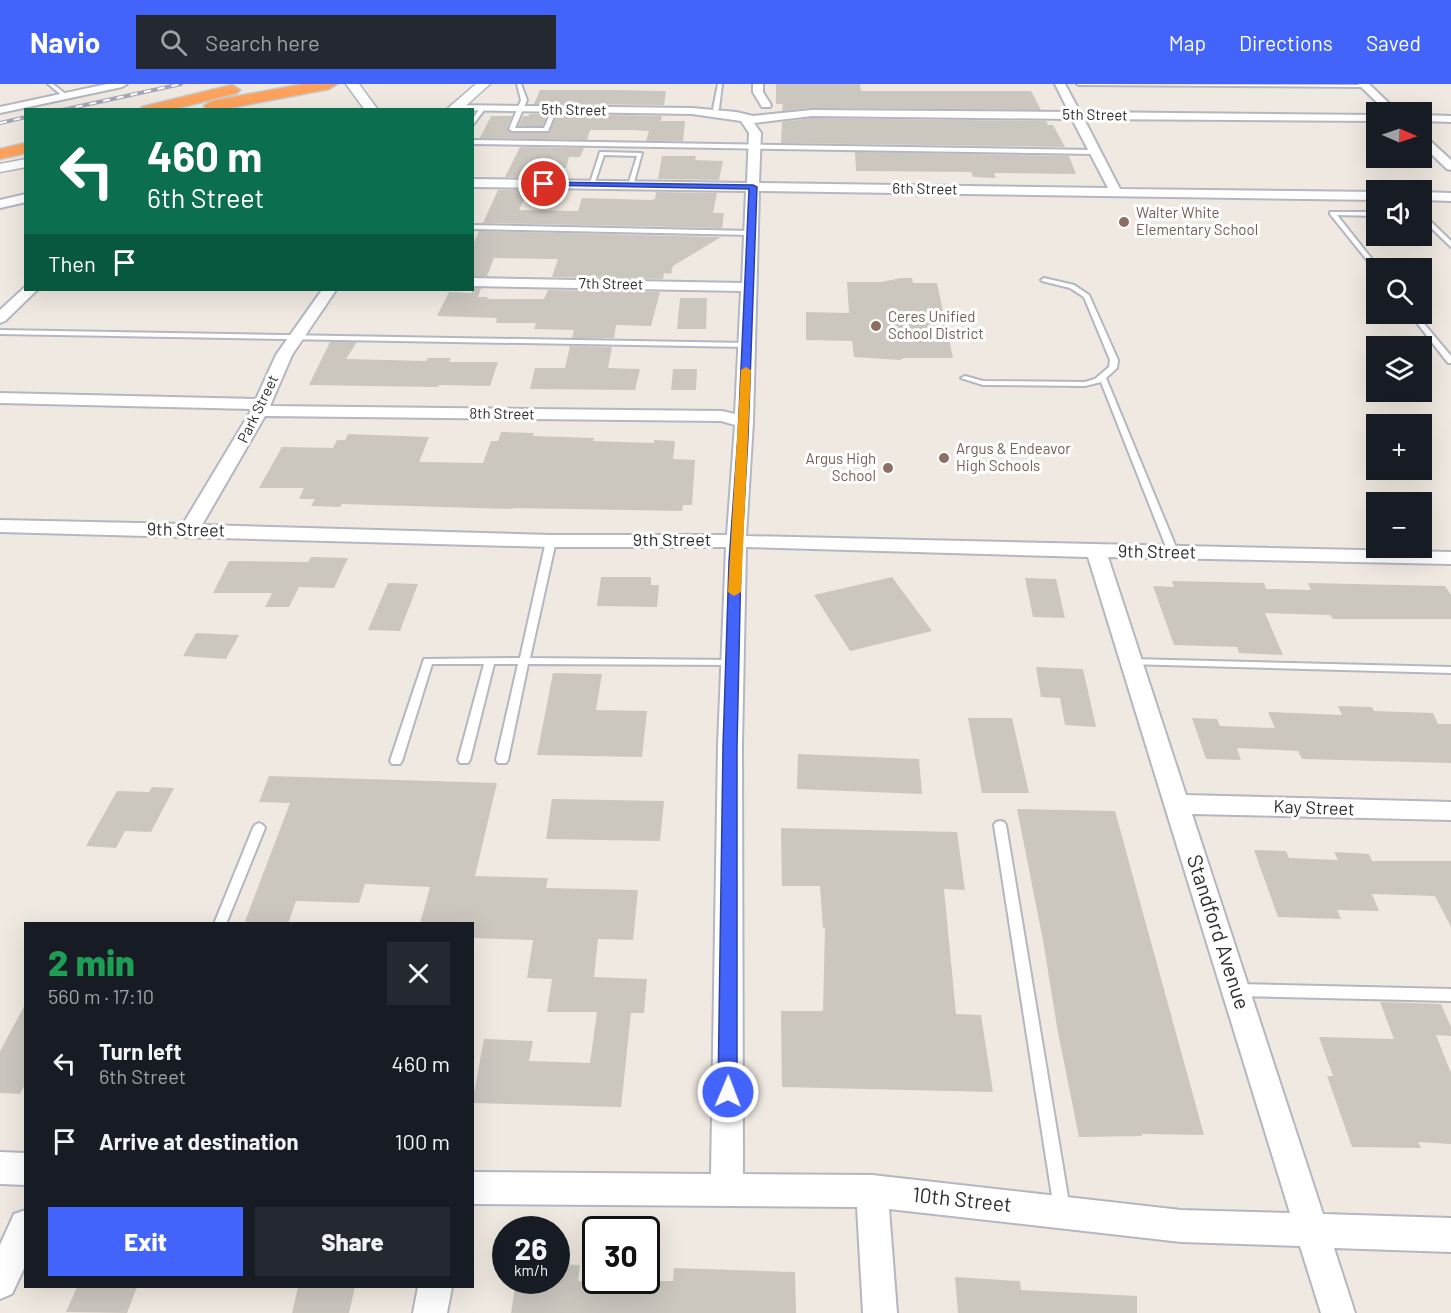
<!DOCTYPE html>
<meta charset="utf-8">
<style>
:root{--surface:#171b24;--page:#242831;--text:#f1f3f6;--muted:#9ea1a6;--accent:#4264fb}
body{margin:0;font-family:Barlow,sans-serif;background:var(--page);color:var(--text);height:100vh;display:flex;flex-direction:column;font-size:22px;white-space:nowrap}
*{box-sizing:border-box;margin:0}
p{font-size:20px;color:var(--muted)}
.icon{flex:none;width:33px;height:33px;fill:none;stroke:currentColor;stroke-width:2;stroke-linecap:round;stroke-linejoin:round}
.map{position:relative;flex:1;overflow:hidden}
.sheet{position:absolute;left:24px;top:838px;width:450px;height:366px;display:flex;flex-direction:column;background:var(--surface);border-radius:0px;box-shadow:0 6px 24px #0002}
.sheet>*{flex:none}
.hud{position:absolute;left:24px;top:24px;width:450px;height:183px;border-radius:0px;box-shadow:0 6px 24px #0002;background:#0b6e4f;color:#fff;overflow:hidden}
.needle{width:39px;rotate:92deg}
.tools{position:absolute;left:1366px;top:18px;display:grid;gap:12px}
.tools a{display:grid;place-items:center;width:66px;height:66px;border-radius:0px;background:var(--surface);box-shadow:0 6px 24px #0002;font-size:30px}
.speed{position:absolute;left:492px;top:1132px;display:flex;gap:12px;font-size:30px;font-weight:700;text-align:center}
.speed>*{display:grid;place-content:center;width:78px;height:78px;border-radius:50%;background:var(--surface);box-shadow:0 6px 24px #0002;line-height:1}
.speed small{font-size:15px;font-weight:400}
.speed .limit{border:3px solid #111;border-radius:9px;background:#fff;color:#111}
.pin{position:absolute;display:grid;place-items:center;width:51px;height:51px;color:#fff;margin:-26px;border:3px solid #fff;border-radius:50%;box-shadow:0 2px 6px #0007}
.me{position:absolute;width:66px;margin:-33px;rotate:1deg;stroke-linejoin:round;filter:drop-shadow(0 0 4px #0008)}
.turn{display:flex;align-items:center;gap:21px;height:126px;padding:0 24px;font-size:27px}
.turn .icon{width:78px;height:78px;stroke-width:2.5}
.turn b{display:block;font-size:42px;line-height:51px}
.then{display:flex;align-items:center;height:57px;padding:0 24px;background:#0003;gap:12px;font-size:22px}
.round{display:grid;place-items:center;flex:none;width:63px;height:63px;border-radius:0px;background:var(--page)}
.headline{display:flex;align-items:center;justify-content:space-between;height:102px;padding:0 24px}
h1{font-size:36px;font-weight:800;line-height:45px;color:#1e9e55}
.primary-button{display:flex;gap:12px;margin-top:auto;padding:12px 24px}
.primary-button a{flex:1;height:69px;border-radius:0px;background:var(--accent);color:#fff;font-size:24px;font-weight:800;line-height:69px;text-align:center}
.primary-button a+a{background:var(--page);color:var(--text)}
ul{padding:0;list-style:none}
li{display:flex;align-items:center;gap:18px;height:78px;padding:0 24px}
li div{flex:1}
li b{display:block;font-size:22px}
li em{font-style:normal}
header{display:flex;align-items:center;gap:36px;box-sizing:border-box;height:84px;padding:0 30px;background:var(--accent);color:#fff}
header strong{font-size:28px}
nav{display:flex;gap:33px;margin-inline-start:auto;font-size:21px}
.search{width:420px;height:54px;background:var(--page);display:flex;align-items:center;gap:15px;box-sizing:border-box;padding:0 21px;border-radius:0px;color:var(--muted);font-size:22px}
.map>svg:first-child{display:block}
.building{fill:#cbc7bf}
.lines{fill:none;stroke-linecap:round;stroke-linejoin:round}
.service-casing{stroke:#b4b7c1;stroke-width:4}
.minor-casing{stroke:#b4b7c1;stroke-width:4}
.tertiary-casing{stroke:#b4b7c1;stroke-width:3}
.motorway-casing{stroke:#c9c9c9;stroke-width:3}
.service{fill:#fff;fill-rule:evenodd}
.minor{fill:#fff;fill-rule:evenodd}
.tertiary{fill:#fff;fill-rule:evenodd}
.motorway{fill:#ffa35c;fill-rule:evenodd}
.rail-casing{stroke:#a3a6b8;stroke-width:4}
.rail{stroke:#fff;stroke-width:2;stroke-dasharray:7;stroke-linecap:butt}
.route{fill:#4264fb;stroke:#2b41a3;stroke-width:1.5}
.slow{fill:#f59e0b}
.education-dot{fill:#8d6e63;stroke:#fff;stroke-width:2}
.labels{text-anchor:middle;stroke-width:6;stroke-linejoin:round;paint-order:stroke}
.far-street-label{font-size:15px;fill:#2e2e2e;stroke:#fff}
.far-education-label{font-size:15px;fill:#785e54;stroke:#fff;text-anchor:start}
.street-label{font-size:18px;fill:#2e2e2e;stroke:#fff}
.near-street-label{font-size:21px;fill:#2e2e2e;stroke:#fff}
</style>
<header>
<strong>Navio</strong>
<div class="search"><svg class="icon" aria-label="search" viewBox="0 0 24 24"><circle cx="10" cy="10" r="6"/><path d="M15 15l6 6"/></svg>Search here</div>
<nav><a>Map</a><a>Directions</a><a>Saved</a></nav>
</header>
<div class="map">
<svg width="1451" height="1229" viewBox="0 0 1451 1229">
<rect width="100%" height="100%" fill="#efe9e1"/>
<path class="building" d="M776 0H860L861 7H1031L1041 26 812 24 782 27 783 20H776Z
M540 6H612L666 7 664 21 534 20Z
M530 30H548L543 42H518L523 32H528Z
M557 30 662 32 661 37H685L683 57H646L649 47 632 46H590L587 56 480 54 491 32H512L507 44 511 49H548Z
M812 34 1046 37 1048 41H1053L1065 63 781 59 782 38Z
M520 63 584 64 580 73H569L566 84H539L534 94 505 93Z
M855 68 1069 72 1076 90 994 89 996 94 973 93 971 88 856 87Z
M662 72H696L695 76 723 77 719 96 658 95Z
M498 106H529L519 126 578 127 582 114 651 116 655 115 656 108 717 109 713 129H724L722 144 483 139Z
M479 147 721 153 673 182 671 190 664 189 663 195 552 193 558 175 494 174 487 192H472V163Z
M901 194H912L913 199H937L953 274H904L900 276 854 273 852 257 806 256V228L849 229 847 198H881Z
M472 204H481L478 213H488L487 215H544L548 206 660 208 651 242 616 241 614 254H572L574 246 534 245 536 239H496L497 234 437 232 449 208 472 209Z
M680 214H707L706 245H677Z
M330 258H357L346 275 426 277 428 274H451L449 278H498L490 302 439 301 438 303 309 301Z
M570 262 612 263 608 284 640 285 635 306 530 305 535 284H565Z
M673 285H697L696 306H671Z
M501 348 534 349 533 352 594 354 593 357 654 359V356L675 357 673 375 695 376 692 421H683L682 427 513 424V425L342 420 340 423 311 422 315 415H299L304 404H259L282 363 333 364 337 356H345L348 350 429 353 419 378 483 379 491 357H498Z
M311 473 348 474 334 504 299 503 289 523H265L272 509H213L229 477 308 478Z
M601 493H651V501H659L657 523 597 522Z
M892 493 932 547 850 567 814 511Z
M1025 494 1056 495 1065 534 1033 533Z
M1172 497 1264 499 1266 505 1311 506 1308 499 1445 502 1451 511V535H1333L1330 531 1265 529 1283 571 1239 569 1237 563 1174 561 1153 502 1174 503Z
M388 499 418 500 400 547 368 546Z
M196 549 239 551 226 575 183 572Z
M1036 583 1083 585 1096 643 1065 641 1060 614 1041 613Z
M553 589 602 590 596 626 647 627 642 673 537 671Z
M1338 622 1372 623 1374 627 1433 629 1438 640H1451V679L1302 675 1298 667 1237 664 1241 676 1206 675 1192 634 1217 635 1220 642 1275 644 1268 628 1342 631Z
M968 634H1012L1029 709H982Z
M798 670 919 675 922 710 797 705Z
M269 692 497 699 475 792 548 794 546 804 638 806 633 856 598 855 594 893 647 895 644 929H631L621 1023 472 1019 484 955 533 957 529 977 590 979 597 928H547L552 895 527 894 533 856 472 854V840H420L430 803 365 800 359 819 296 817 288 840H244L290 719 259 718Z
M152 703 174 704 151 748 125 747 116 764 86 762 117 707 149 708Z
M552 715 664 717 660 757 546 755Z
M1017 725 1115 727 1204 1051 1142 1050V1052L1079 1053 1057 943 1043 856Z
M781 744 957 748 965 806 944 805 956 930 981 931 993 1008 782 1003 781 927H823L825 844H823L820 802H782Z
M1254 766 1286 767 1289 774 1338 776 1334 768 1369 770 1372 777H1451V843L1435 812 1372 810 1379 827 1337 826 1341 835 1278 833Z
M1380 918 1441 920 1451 943V952L1436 951 1451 989V1060L1418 1058 1421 1064 1352 1063 1327 992H1333L1319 953 1394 955Z
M26 919V999L20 1010 0 1009V967Z
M556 1180 580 1181 578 1197H673L674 1184 795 1188 796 1229H511L516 1197H556Z
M955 1193 1020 1197 1021 1206 1137 1212V1229H958Z
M77 1203H137L127 1229 66 1228Z
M298 1203H355L349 1229H292Z"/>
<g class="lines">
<g class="service-casing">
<path id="service" d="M48 0H53L68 12 64 13Z
M517 0H521L527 16 515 44H544L552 26 557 25 548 47H512L509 45 521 16Z
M718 0H722L719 25 716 27 713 25Z
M1077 0 1366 1 1368 2 1366 3 1079 1Z
M480 24 485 25 472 42V36Z
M472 56 1094 66 1097 68 1094 70 472 60Z
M600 68 642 69 633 102 628 101 637 72 604 71 594 101 589 102Z
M1330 128H1377V132L1337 131 1379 184H1377V187L1375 186 1330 130Z
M1422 129 1451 157V163L1422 135Z
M472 141 751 147 754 149 751 151 472 145Z
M1044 194 1074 201 1089 211 1118 276 1117 284 1106 294 1178 468 1176 470H1170L1168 468 1101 298 1085 302 983 301 961 294 965 292 983 297 1085 298 1095 295 1109 283 1110 276 1084 213 1070 204 1042 197 1041 196Z
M1410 230H1416L1451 272V279H1448Z
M0 246 747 259 751 261 747 263 0 250Z
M551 454 556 457 530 574 734 576 738 577 739 579 738 581 528 580 508 676 506 679H498L496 676 518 580H494L470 676 468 679H460L458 676 484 580H432L402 677 400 680H392L390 677 424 575 520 574 546 457Z
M1132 575 1451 583V589L1128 580 1127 578 1128 576Z
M1000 737 1004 738 1006 741 1070 1125 1067 1130 1062 1133 1057 1130 1054 1125 994 741 996 738Z
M259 739 263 741 265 744 226 840H214L253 744 255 741Z
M1237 900 1451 905V917L1237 912 1232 910 1230 906 1232 902Z"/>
</g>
<g class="minor-casing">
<path id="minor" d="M107 0H127L122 3 0 29V23Z
M753 0H763V8L771 21 770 23H762L753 8Z
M1055 0H1065L1080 28 1377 31V37L1084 35 1120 105 1377 108V116L759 107 753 338 746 452 1451 468V480L1108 473 1186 711 1451 718V736L1192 730 1323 1130 1451 1134V1168L1334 1164 1355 1229H1321L1300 1162 1181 1158 889 1125 897 1229H863L857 1123 472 1120V1088L711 1090 718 661 726 463H551L0 448V436L183 440 252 325 0 319V309L256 315 276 271 322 206H336L292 271 270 322 722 327 735 330 741 207 472 202V194L742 199 746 107 472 103V95L747 99 749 49 741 37 692 30 453 26 451 23 452 21 692 24 736 28 753 32 812 26 1069 28ZM812 32 1072 35 1108 104 759 99 761 49 754 39ZM265 332 721 337 735 341 727 451H551L202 441ZM746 463 1088 473 1290 1129 1181 1126 872 1091 743 1090 742 661Z
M1358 0H1369L1398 28H1387Z
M1422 31 1451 32V38L1422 37Z
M1422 52 1426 53 1451 76V86L1447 85 1422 61Z
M1422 108 1451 109V117L1422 116Z
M26 110V118L0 124V116Z
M25 203 26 206H37L5 237 0 239V226Z
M0 1068 26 1069V1101L0 1100Z
M26 1126V1180L12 1210 0 1215V1161L14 1130Z
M418 1203H452L447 1229H413Z"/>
</g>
<g class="tertiary-casing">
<path id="tertiary" d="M346 0H359L378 26H365Z
M476 0H490L461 26H446Z
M26 75V83L0 88V80Z"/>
</g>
<g class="motorway-casing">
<path id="motorway" d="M304 0H337L329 5 219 26H207L204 22 212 17Z
M232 1 240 6 237 9 170 26H140L142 23Z
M26 59V69L0 75V65Z"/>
</g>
<use href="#service" class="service"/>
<use href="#minor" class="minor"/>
<use href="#tertiary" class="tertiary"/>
<use href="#motorway" class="motorway"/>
<g class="rail-casing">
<path id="rail" d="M62 26 181 0
M0 39 26 33"/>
</g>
<use href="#rail" class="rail"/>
</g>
<path class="route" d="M544 98 753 101 757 103 748 352 741 478 737 662V1008L734 1014 728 1016 721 1014 718 1008 723 662 729 478 738 352 749 105 541 101V98Z"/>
<path class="slow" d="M746 283 751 286 741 508 734 512 728 508 741 286Z"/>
<g class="education-dot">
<circle cx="1124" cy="138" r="6"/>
<circle cx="876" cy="242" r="6"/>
<circle cx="944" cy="374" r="6"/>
<circle cx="888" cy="384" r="6"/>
</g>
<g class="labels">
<g class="far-street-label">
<text transform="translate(574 26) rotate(1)" y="5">5th Street</text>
<text transform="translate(1095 31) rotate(1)" y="5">5th Street</text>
<text transform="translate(925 105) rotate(1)" y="5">6th Street</text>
<text transform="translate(611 200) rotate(1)" y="5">7th Street</text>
<text transform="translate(258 325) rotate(-64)" y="5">Park Street</text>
<text transform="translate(502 330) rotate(1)" y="5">8th Street</text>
</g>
<g class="far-education-label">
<text x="1136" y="134">Walter White<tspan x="1136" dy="17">Elementary School</tspan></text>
<text x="888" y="238">Ceres Unified<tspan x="888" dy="17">School District</tspan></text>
<text x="956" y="370">Argus &amp; Endeavor<tspan x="956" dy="17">High Schools</tspan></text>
<text x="876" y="380" text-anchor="end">Argus High<tspan x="876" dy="17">School</tspan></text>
</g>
<g class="street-label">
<text transform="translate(186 446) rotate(1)" y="6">9th Street</text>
<text x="672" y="462">9th Street</text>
<text transform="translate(1157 468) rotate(1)" y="6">9th Street</text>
<text transform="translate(1314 724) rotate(2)" y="6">Kay Street</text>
</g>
<g class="near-street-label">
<text transform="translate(1218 848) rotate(72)" y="7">Standford Avenue</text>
<text transform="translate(962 1116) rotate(6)" y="7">10th Street</text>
</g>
</g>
</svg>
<div class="tools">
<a><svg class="needle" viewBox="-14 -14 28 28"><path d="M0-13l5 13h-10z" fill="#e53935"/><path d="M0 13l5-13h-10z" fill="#9ea1a6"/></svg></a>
<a><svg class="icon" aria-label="sound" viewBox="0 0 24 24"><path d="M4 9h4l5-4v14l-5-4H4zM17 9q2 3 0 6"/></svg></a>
<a><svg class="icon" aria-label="search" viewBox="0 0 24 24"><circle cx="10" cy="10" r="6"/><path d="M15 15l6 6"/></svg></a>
<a><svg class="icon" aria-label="layers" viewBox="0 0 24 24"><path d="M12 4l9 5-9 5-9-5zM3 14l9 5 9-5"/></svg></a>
<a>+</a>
<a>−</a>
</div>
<div class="speed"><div>26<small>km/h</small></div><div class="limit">30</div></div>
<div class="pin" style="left:544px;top:100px;background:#d93025"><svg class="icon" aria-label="arrive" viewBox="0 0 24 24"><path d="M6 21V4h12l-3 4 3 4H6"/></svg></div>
<svg class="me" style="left:728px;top:1008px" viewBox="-20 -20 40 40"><circle r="17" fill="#4264fb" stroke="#fff" stroke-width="3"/><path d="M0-11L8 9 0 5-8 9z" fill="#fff"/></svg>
<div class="hud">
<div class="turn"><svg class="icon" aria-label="left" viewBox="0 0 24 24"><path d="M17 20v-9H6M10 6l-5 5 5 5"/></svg><div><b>460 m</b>6th Street</div></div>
<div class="then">Then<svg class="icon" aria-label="arrive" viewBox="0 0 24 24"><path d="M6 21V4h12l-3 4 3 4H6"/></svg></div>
</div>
<section class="sheet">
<div class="headline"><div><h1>2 min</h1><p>560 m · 17:10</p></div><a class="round"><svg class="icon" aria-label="close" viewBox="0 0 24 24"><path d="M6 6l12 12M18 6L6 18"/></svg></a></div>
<ul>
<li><svg class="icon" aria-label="left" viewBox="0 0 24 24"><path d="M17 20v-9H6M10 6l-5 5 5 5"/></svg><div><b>Turn left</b><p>6th Street</p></div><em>460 m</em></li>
<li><svg class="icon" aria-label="arrive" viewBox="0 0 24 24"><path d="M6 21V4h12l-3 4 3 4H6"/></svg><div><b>Arrive at destination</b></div><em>100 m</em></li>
</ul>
<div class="primary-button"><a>Exit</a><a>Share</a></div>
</section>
</div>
